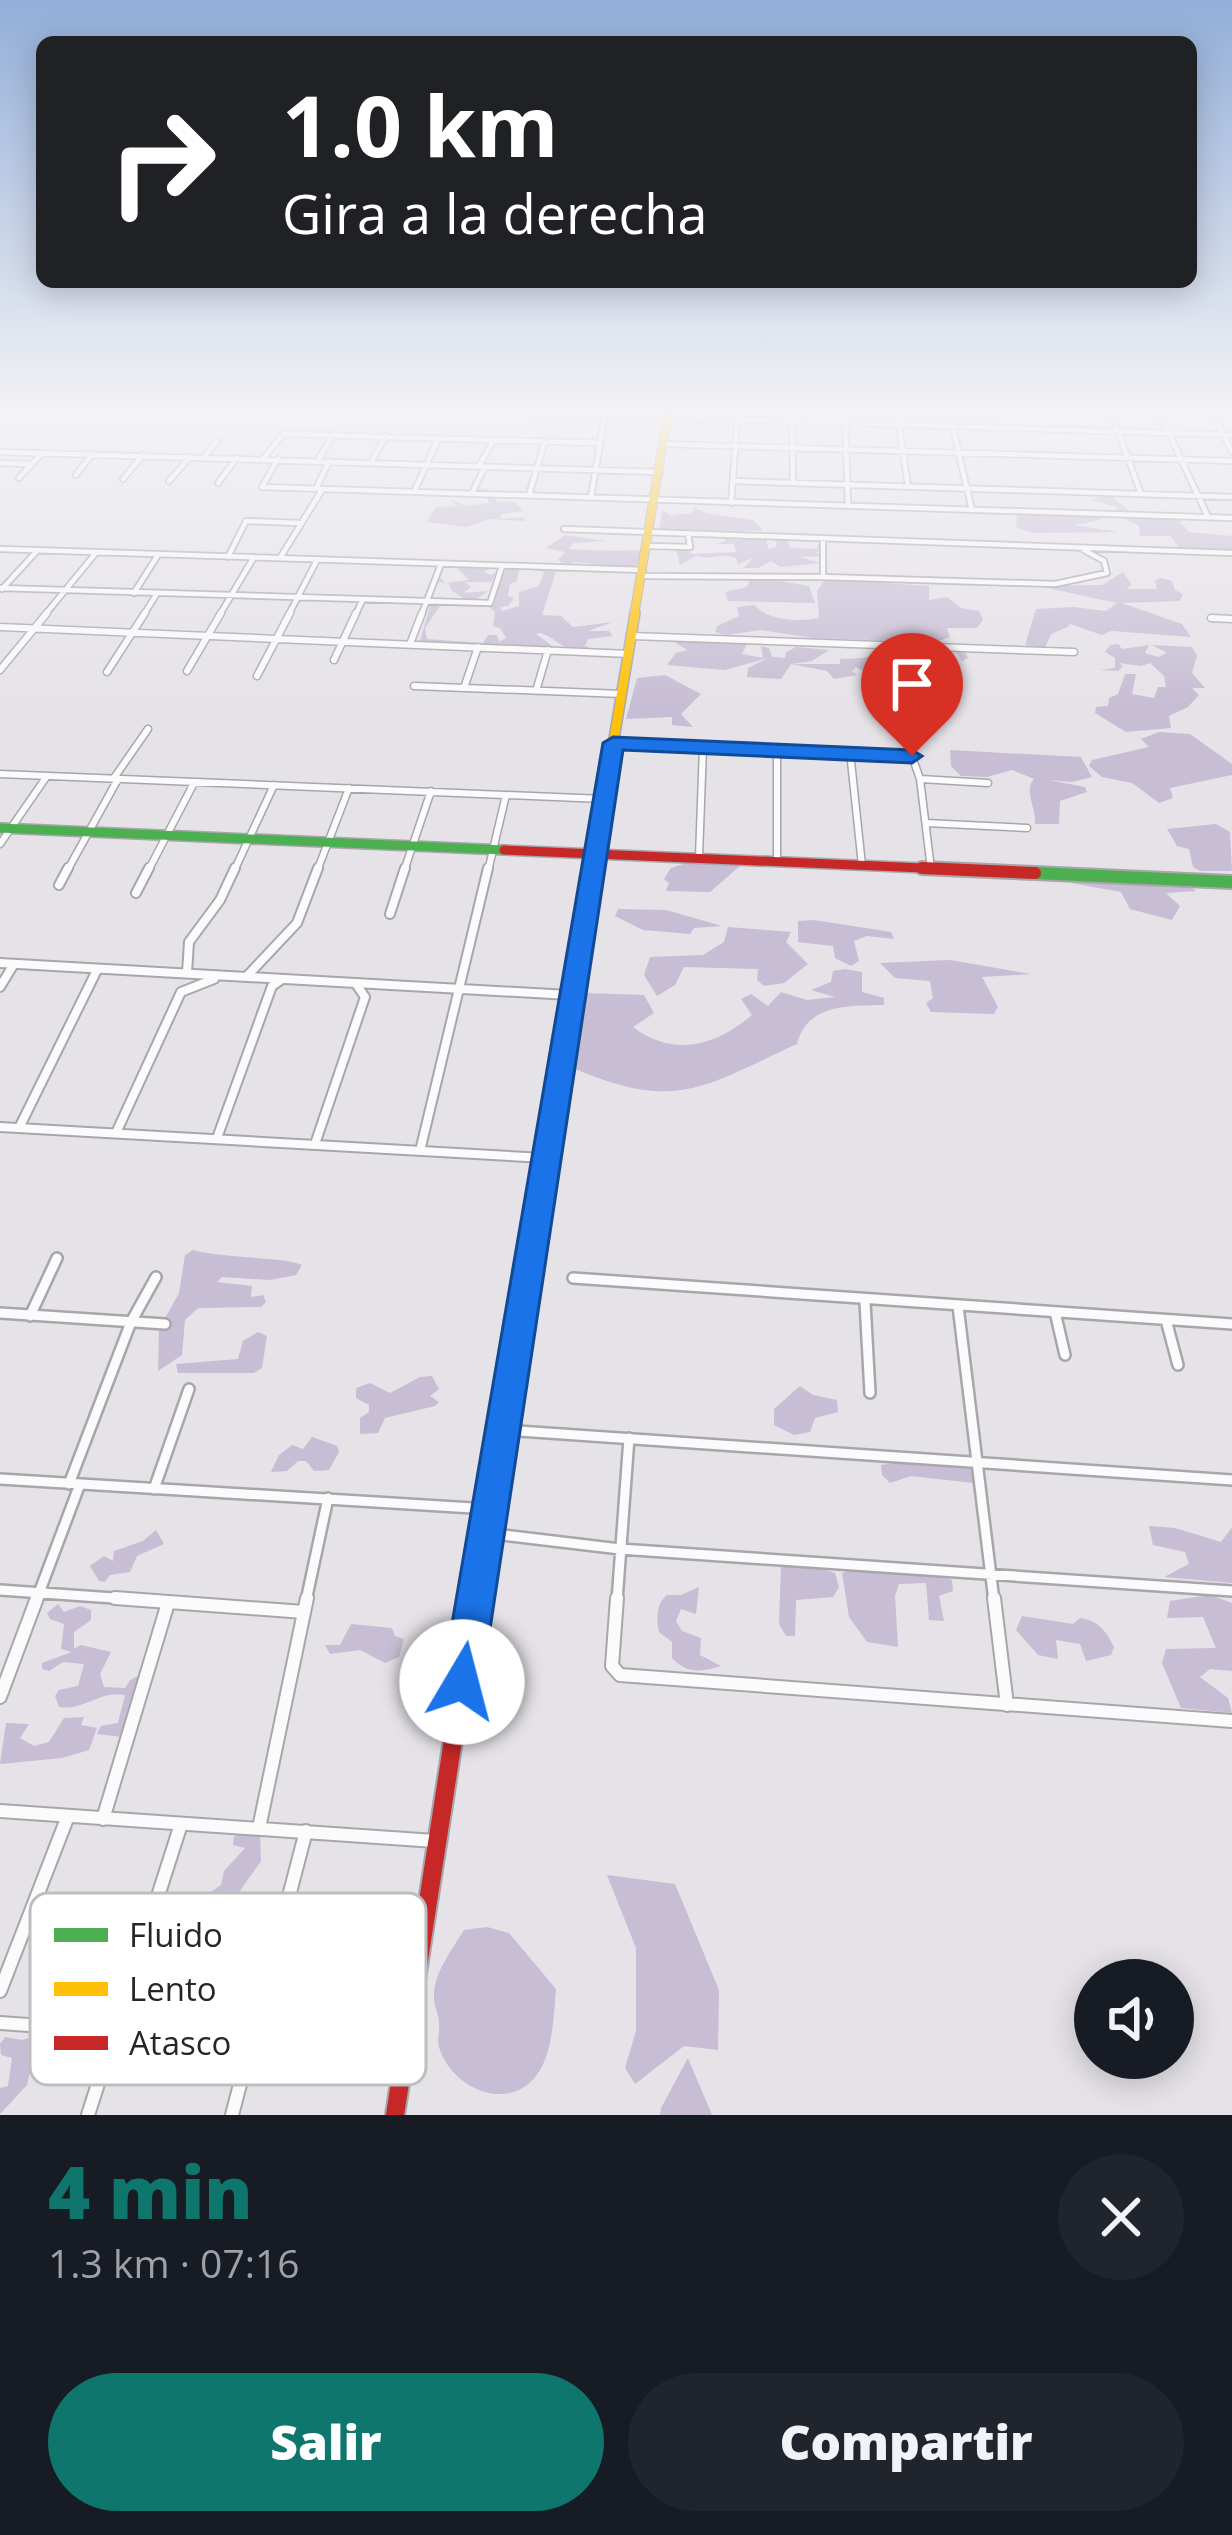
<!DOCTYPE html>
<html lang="es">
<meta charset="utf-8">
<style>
:root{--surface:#171b24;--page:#20242c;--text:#f1f3f6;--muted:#9ea1a6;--accent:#0f766e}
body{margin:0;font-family:"Open Sans",sans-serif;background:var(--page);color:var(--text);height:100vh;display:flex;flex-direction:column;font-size:45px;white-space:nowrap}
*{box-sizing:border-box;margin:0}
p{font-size:39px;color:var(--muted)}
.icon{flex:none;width:66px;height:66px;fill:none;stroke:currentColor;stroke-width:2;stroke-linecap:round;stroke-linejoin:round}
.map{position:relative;height:2115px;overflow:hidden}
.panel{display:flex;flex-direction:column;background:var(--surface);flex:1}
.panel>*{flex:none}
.banner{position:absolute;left:36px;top:36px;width:1161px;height:252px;border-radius:18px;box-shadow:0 6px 30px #0003;background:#202124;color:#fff;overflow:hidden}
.tools{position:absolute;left:1074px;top:1959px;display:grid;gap:24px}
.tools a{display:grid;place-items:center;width:120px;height:120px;border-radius:50%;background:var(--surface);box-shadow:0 6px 30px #0003;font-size:60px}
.pin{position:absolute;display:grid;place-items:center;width:102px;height:102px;color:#fff;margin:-123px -51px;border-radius:50% 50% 50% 0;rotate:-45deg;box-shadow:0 0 12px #0007}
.pin .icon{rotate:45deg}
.me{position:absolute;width:132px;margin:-66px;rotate:8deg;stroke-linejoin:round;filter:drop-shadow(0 0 9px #0008)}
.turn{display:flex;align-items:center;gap:42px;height:252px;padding:0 48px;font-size:54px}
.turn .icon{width:156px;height:156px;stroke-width:2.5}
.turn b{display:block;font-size:84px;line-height:102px}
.round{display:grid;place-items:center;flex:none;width:126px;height:126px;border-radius:63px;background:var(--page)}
.summary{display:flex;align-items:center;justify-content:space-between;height:204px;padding:0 48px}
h1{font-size:72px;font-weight:800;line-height:90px;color:var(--accent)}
.cta{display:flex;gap:24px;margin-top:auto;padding:24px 48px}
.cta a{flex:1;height:138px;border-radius:72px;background:var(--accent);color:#fff;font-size:48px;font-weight:800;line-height:138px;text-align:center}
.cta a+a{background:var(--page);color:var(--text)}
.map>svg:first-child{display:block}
.forest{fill:#c7bdd4;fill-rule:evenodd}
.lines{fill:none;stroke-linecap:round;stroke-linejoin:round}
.street-far4-casing{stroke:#a8a6ab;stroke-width:8}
.street-far3-casing{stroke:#a8a6ab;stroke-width:9}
.street-far2-casing{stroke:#a8a6ab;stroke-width:12}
.street-far1-casing{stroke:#a8a6ab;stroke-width:14}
.street-casing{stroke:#a8a6ab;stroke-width:16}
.fast-far1-casing{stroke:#a8a6ab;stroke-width:12}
.fast-casing{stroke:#a8a6ab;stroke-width:16}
.slow-far3-casing{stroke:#a8a6ab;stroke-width:10}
.slow-far2-casing{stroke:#a8a6ab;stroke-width:12}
.slow-far1-casing{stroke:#a8a6ab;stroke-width:16}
.slow-casing{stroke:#a8a6ab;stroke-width:20}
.jam-far3-casing{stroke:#a8a6ab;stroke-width:12}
.jam-far2-casing{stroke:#a8a6ab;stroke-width:16}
.jam-far1-casing{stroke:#a8a6ab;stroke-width:20}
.jam-casing{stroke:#a8a6ab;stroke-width:22}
.street-far4{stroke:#fbfbfc;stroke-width:4.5}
.street-far3{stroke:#fbfbfc;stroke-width:6}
.street-far2{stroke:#fbfbfc;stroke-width:8}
.street-far1{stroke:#fbfbfc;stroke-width:9}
.street{stroke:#fbfbfc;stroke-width:12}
.fast-far1{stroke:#4caf50;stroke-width:9}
.fast{stroke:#4caf50;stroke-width:12}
.slow-far3{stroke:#ffc107;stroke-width:8}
.slow-far2{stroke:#ffc107;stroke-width:9}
.slow-far1{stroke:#ffc107;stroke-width:12}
.slow{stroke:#ffc107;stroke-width:15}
.jam-far3{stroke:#c62828;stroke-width:9}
.jam-far2{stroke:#c62828;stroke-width:12}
.jam-far1{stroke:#c62828;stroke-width:15}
.jam{stroke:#c62828;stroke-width:18}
.route{fill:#1a73e8;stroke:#114b97;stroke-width:3}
.key{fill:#fff;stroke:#bebebf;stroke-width:3}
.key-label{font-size:33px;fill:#27252a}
</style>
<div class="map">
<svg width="1232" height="2115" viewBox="0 0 1232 2115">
<rect width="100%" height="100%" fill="#e5e2e8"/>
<path class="forest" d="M485 488 498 502 514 501 524 511 501 514V519L524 517 525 521 490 519 466 527 427 522 436 507 456 506 451 499 465 506 489 503 487 498 470 496 484 493 478 489Z
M1109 494 1132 513 1182 517 1180 522 1189 532 1232 536V552L1180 550 1171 536H1140L1139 526 1114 513 1118 507 1091 500Z
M695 507 705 513 753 520 763 531 659 530 662 510 674 518 672 515 691 513Z
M1022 513 1099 516 1101 520 1074 525 1119 532 1032 533 1016 527 1017 515Z
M565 535 606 541 573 543 569 549C602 551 626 551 641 550V562L632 568 575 562 567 565 558 560 565 552 546 548Z
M742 536 766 539 769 549 776 547 777 542 769 539 799 538 787 540 791 548 817 549 819 542 826 543 816 553 821 556 800 557 821 563 781 567 771 561 758 568H744L753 558 738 564 736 558C718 552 715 561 696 556L680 565 676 550H670L687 549 692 554 736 552 734 544H717L726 541 724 538 740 540Z
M456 567 488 569 484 572 491 575 499 570 491 582H465L471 587 463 593 489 591 469 603 494 605 503 569 520 567 517 581 510 584 508 596 514 598 508 606 500 607 502 611 519 606V592L539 586 544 572 524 568 595 571 556 572 542 615 561 616 573 627 613 622 588 631H609L613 636 588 639 585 646 590 648C560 653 564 642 541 633L536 634 555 648 419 644 432 600 467 601 451 590 449 583 436 582 441 578 445 583 469 580ZM440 606 489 607 495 612 493 626 500 628 506 638 499 642 497 635H488L483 643 427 639 425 628Z
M1123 572 1132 585 1126 589H1157L1155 581 1160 578 1172 581 1175 590 1183 594 1180 601 1122 603 1182 624 1191 637 1111 631 1102 635 1067 623 1070 626 1051 634 1045 648 1025 645 1036 609 1074 607 1106 611 1117 603 1038 586 1102 585Z
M763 578 809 586 815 603 728 601 725 592 747 587 750 579Z
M825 579 929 586V600L947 597 961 608 979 611 983 620 977 628H947L950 637 936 642 813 638 761 630 726 635 715 632 717 626 739 616 737 607 755 605C768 621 796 622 819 618L817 591Z
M671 640 747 644 742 654 763 658 761 646 769 648 772 657 785 658 786 652 796 647 829 650 812 661 792 664H840V659L864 658 889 648 963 649 968 658 962 661 956 651 941 654 940 661 893 668 894 677 879 680 856 667 852 671 857 675 834 679 827 671 791 664 781 679 747 677 748 668 768 658 725 670 667 665 676 653 687 650Z
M1118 644 1122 649 1149 645 1145 653 1158 657 1167 653 1152 645 1192 647 1197 656 1192 673 1205 688H1192L1199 695 1188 707 1169 716 1171 728 1126 732 1095 713 1096 707 1108 706 1109 698 1118 694 1125 674H1136L1132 694 1154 698 1158 687H1166L1164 676 1150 663 1141 666 1119 663 1123 666 1118 671 1100 670 1115 668V658L1105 652 1110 645Z
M665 675 701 694 681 714 693 727 672 725V717L626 719 637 678Z
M1159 732 1190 734 1232 764V775L1170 788 1173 798 1159 803 1132 783 1102 777 1089 766 1092 760 1149 747 1141 739Z
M950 750 1081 757 1092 777 1072 782 1048 780 1085 787 1087 792 1060 801 1059 824H1035C1037 809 1023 790 1034 779L1012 770 987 777 961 776 951 766Z
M1216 824 1230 832 1232 871H1200L1193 867 1189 849 1177 846 1167 829Z
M695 860 741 865 710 892 666 891 669 883 664 879 671 868Z
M1098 880 1189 885 1196 891 1166 893 1180 906 1172 920 1130 909 1121 892 1071 883Z
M618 909 666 910 722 926 694 928 690 934 643 930 615 916Z
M814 920 891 932 894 939 867 936 854 941 859 961 851 966 835 958 833 946 798 942V921Z
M728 927 791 932 786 942 808 964 784 983 764 986 757 980 758 969 684 967 675 985 657 996 644 975 650 957 703 955 724 942Z
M950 960 1031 974 982 977 998 1007 994 1014 931 1012 926 1003 933 998 930 981 895 978 880 963Z
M845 969 862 972V992L884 998V1005C851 1006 807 1003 797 1044 701 1088 676 1112 573 1068L575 1021 584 993 644 995 654 1013 633 1027C674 1058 716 1046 752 1015L741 999 751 994 768 1006 781 992 807 1000 835 997 811 990 831 982 833 971Z
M193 1250C220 1258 285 1257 302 1265L296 1275 270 1280 222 1277 217 1282 252 1286 251 1297 263 1295 266 1302 261 1307 198 1308 185 1320 182 1355 158 1371 159 1329 179 1293 185 1255Z
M258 1332 267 1336 262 1368 254 1373H178L176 1364 238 1359 243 1341Z
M432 1376 439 1389 430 1396 439 1402 435 1406 385 1418 378 1433 360 1434V1418L369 1412V1405L356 1398V1388L370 1383 390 1393 420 1377Z
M800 1386 813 1395 837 1400 838 1412 815 1418 810 1432 794 1435 774 1425V1409Z
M312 1437 337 1446 339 1452 329 1470 314 1471 306 1461H298L287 1471 271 1472 279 1455 292 1445 303 1449Z
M895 1463 973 1468V1483L911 1476 890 1483 882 1475 881 1465Z
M1149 1526 1175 1528 1221 1542 1232 1527V1583L1164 1577 1189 1564 1185 1552 1153 1545Z
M156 1530 164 1544 137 1556 130 1572 110 1575 105 1582 99 1581 90 1566 104 1556 113 1561 114 1551 143 1541Z
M807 1564 835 1573 839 1587 833 1597 796 1600 795 1636H786L779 1624 781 1567Z
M856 1569 933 1574 952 1580 953 1591 939 1596 944 1621 929 1620 926 1583 899 1584 895 1596 898 1647 867 1642 849 1617 842 1573Z
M699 1587 696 1614 681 1609 676 1621 682 1631 701 1638 700 1655 721 1666C702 1672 687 1674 672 1658V1642L659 1632C656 1619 656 1604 667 1595H681Z
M1210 1595 1232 1603V1671L1210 1669 1200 1677 1228 1698 1232 1713 1181 1708 1162 1663 1166 1649 1216 1648 1203 1617 1167 1618 1170 1601Z
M58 1604 64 1612 80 1606 91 1610V1620L74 1632V1649L81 1645 111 1652 100 1674 104 1687 125 1688 130 1680 152 1669 153 1677 145 1684 123 1737 97 1734 101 1726 118 1723 125 1695C100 1690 84 1711 59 1707L55 1696 59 1690 78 1686 84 1664 63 1662 49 1671 42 1669V1663L72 1652 61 1649 64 1624 50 1619 47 1613Z
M1022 1616 1073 1624 1080 1618C1098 1620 1106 1631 1114 1647L1111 1655 1086 1661 1080 1644 1056 1640 1058 1659 1038 1655 1016 1630Z
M351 1624 392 1628 395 1636 404 1639 399 1657 385 1663 360 1650 330 1654 325 1645H340Z
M84 1717 81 1725 97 1728 89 1750 62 1758 0 1764 6 1723 29 1724 20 1738 34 1746 49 1742 64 1718Z
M243 1831 260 1833 261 1861 223 1915H213L204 1904 206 1895 221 1885 224 1871 245 1848 233 1845 234 1837Z
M607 1875 675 1884 719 1990 718 2050 684 2046 635 2084 625 2068 636 2031V1948Z
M487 1927 509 1933 556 1989C554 2012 553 2049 540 2070 514 2114 455 2092 440 2050 436 2042 440 2032 439 2023 439 2014 433 2005 434 1996 434 1972 452 1950 464 1930Z
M41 2034 53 2037 42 2062 32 2063 27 2085 0 2114V2088L8 2086 12 2058 1 2055 0 2044 5 2037 22 2040Z
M688 2058 712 2115H660L661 2108Z"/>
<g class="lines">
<g class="street-far4-casing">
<path id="street-far4" d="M501 412 1232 435
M792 412 793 483
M845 412 848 506
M897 412 908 486
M949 412 972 510
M1111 412 1141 494
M1159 412 1208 517
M1212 412 1232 452
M663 444 1232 461
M0 452 660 472
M205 456 217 441
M263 459 283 434 600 443
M278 459 262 487 1232 518
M318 460 333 435
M0 463 30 464
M371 463 386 436
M479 466 493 441
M76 475 92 454
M19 478 42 453
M123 479 143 455
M169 481 190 457
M734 481 1232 497
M218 483 237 458
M316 489 329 461
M414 492 438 439
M472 493 485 467
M529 495 545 441
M591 497 605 414
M731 503 738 412
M564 529 1232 553
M647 546 690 547 688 533
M0 549 643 570
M228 557 246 521 299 523
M280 558 322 490
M642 576 823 577V539
M823 577 1055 584 1107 573 1104 561 1084 550
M0 588 490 603 502 566
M2 589 37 551
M134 593 158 555
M44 616 95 554
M143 616 156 595
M219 616 254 557
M288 616 317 560
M355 616 362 601
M421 616 441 564"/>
</g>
<g class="street-far3-casing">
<path id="street-far3" d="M1211 618 1232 619
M0 627 629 654
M632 636 1074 652
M410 644 422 613
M334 660 356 613
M0 670 47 613
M187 671 221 613
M107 672 145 613
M257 676 290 613
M414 686 622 694
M464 688 478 647
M536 691 548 650
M613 743 912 756 920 779 931 869
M777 749V860
M850 752 862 865
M0 774 603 799
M114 778 148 729
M920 779 988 783
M926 823 1027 828
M0 844 47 776
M699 857 703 747
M67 871 118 779
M148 871 194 783
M234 871 274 785
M317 871 349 788
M404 871 431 791
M488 871 506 795"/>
</g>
<g class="street-far2-casing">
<path id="street-far2" d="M59 885 68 868
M136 893 149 868
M390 914 405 868
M0 963 569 995
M187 973 189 942 220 900 235 868
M248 975 297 923 318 868
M0 987 14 964
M0 1127 544 1158
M19 1128 97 970
M116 1133 181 992 214 979
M217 1138 272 986 281 980
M315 1144 365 997 356 984
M420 1151 488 868"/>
</g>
<g class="street-far1-casing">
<path id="street-far1" d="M573 1278 1232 1324
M865 1302 870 1393
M958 1306 994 1601
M1055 1312 1065 1355
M0 1313 165 1324
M30 1316 57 1258
M1166 1320 1178 1365
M503 1430 1232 1480
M0 1479 489 1509
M69 1484 131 1322 156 1277
M154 1489 189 1389
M486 1533 620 1549 1232 1591
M0 1590 156 1601
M36 1601 80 1484
M306 1601 328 1498
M617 1601 629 1438"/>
</g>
<g class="street-casing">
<path id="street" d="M115 1598 304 1612
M617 1598 612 1666 620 1675 1232 1721
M994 1598 1007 1705
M0 1697 37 1598
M0 1811 435 1841
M103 1819 168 1603
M259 1828 307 1598
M0 1991 68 1816
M0 2023 113 2031 401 2067
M88 2115 181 1824
M232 2115 306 1831"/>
</g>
<g class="fast-far1-casing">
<path id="fast-far1" d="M0 828 504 850"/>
</g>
<g class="fast-casing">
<path id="fast" d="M1035 873 1232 882"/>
</g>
<g class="slow-far3-casing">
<path id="slow-far3" d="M634 616 668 412"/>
</g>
<g class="slow-far2-casing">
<path id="slow-far2" d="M592 871 635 613"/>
</g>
<g class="slow-far1-casing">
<path id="slow-far1" d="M539 1194 593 868"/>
</g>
<g class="slow-casing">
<path id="slow" d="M526 1270 539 1191"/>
</g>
<g class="jam-far3-casing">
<path id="jam-far3" d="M504 850 992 871"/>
</g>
<g class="jam-far2-casing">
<path id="jam-far2" d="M922 868 1035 873"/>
</g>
<g class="jam-far1-casing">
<path id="jam-far1" d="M475 1601 526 1270"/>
</g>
<g class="jam-casing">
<path id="jam" d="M395 2115 475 1598"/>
</g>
<use href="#street-far4" class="street-far4"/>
<use href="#street-far3" class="street-far3"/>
<use href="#street-far2" class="street-far2"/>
<use href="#street-far1" class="street-far1"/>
<use href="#street" class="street"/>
<use href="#fast-far1" class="fast-far1"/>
<use href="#fast" class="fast"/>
<use href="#slow-far3" class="slow-far3"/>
<use href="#slow-far2" class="slow-far2"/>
<use href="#slow-far1" class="slow-far1"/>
<use href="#slow" class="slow"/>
<use href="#jam-far3" class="jam-far3"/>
<use href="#jam-far2" class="jam-far2"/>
<use href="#jam-far1" class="jam-far1"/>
<use href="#jam" class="jam"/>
</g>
<linearGradient id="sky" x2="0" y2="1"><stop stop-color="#92aed8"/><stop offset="0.58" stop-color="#f3f2f5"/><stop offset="1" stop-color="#f3f2f5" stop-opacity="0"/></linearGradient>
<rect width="1232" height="709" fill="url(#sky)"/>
<path class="route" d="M613 737 912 750 922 756 912 763 623 750 482 1682 476 1695 462 1701 448 1695 442 1682 603 743Z"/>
<rect x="30" y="1893" width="396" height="192" rx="18" class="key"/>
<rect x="54" y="1928" width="54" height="14" fill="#4caf50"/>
<rect x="54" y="1982" width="54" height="14" fill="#ffc107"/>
<rect x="54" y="2036" width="54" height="14" fill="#c62828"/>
<g class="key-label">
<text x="129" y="1947">Fluido</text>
<text x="129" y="2001">Lento</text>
<text x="129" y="2055">Atasco</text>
</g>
</svg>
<div class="tools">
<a><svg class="icon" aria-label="sound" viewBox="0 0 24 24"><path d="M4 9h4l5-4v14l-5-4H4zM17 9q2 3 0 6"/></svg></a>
</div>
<div class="pin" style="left:912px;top:756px;background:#d93025"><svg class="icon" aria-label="arrive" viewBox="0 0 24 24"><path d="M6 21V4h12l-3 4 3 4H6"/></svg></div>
<svg class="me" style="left:462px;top:1682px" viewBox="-20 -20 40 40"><circle r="19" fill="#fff"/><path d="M0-13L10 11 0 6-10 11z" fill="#1a73e8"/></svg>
<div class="banner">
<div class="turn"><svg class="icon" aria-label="right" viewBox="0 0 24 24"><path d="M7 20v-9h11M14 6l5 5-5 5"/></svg><div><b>1.0 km</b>Gira a la derecha</div></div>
</div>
</div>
<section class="panel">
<div class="summary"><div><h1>4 min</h1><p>1.3 km · 07:16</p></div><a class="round"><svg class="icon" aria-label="close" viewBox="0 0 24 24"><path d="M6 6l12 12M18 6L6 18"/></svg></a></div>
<div class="cta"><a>Salir</a><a>Compartir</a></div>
</section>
